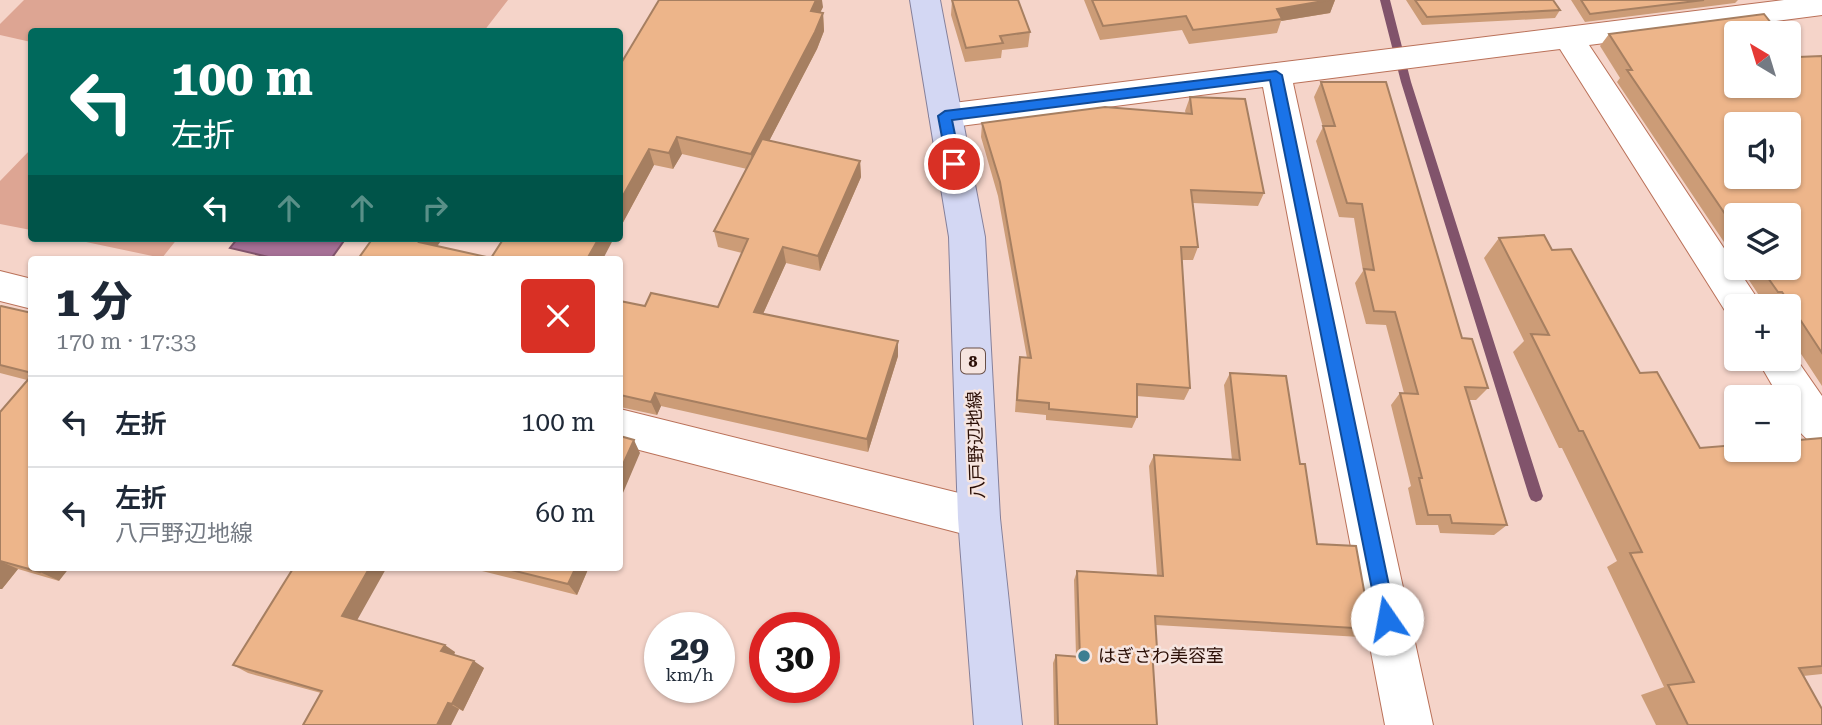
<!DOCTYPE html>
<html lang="ja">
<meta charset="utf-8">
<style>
:root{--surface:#fff;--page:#f6f6f7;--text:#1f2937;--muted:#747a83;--line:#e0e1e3}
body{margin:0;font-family:"Roboto Serif","Noto Sans JP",serif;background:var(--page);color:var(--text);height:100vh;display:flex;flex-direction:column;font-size:26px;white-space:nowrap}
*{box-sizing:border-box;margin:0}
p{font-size:23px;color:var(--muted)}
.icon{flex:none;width:38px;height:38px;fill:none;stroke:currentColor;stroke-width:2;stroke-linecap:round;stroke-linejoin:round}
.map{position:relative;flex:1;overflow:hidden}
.side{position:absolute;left:28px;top:256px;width:595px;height:315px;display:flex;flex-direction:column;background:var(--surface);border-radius:7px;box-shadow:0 2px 5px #0004}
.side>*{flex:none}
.top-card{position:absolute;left:28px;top:28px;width:595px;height:214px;border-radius:7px;box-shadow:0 2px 5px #0004;background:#00695c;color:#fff;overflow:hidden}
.needle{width:46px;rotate:322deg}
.tools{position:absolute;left:1724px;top:21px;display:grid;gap:14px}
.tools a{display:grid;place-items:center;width:77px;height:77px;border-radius:7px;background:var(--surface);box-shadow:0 2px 5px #0004;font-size:35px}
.speed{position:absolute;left:644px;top:612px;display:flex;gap:14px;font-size:35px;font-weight:700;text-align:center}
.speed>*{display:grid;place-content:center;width:91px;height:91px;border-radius:50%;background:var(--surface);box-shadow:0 2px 5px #0004;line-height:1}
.speed small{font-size:18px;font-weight:400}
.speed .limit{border:10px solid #d22;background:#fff;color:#111}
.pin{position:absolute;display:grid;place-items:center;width:60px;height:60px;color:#fff;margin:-30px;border:4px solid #fff;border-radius:50%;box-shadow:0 2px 7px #0007}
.me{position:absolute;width:77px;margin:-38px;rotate:348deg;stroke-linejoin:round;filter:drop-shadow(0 0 5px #0008)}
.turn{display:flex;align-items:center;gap:24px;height:147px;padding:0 28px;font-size:32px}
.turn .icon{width:91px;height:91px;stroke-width:2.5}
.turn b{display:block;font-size:49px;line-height:60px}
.lanes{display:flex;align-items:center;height:66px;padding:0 28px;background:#0003;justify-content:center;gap:35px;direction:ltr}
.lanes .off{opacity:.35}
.round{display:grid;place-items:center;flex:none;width:74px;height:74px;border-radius:7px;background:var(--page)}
.head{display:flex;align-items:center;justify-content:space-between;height:119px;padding:0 28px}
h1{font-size:42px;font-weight:800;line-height:52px}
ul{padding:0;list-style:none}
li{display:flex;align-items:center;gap:21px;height:91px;padding:0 28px;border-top:2px solid var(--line)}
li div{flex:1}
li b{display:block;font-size:26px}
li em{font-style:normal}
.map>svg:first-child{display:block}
.green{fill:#dda593}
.water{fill:#a67096;stroke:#81536b;stroke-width:2}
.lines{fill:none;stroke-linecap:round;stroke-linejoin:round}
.stream{fill:#81536b;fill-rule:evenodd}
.street-casing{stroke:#ba7159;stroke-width:2}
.primary-casing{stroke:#85809b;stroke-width:2}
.street{fill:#fff;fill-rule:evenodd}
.primary{fill:#d3d7f3;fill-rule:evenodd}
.wall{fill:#cc9c77}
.shaded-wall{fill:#a67f61}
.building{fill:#edb58a;stroke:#a67f61;stroke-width:2;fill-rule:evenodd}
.route{fill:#1a73e8;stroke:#114b97;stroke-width:2}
.poi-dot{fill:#3d7e91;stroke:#f6e5e0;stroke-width:2.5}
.labels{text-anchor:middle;stroke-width:5;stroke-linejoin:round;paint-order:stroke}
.shield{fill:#f6e5e0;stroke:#684f47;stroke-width:2}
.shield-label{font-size:16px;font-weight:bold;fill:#2b0f06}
.street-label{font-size:18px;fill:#2b0f06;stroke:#f6e5e0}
.poi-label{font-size:18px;fill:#2b0f06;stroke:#f6e5e0;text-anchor:start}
</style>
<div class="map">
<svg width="1822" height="725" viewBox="0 0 1822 725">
<rect width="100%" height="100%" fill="#f5d4c9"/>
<path class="green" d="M24 0H508L484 31 32 32 31 42 0 35V24Z
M31 149V230L0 224V181Z
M67 238H178L162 258Z"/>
<path class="water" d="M238 238H346L331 259H277L230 248Z"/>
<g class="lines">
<path class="stream" d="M1380 0H1390L1411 82 1543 496 1541 500 1536 502 1531 500 1529 496 1401 82Z"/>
<g class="street-casing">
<path id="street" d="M1784 0H1822V15L1589 45 1755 295 1760 306H1736V319L1729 317 1560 49 1293 83 1433 725H1385L1263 87 945 128 934 124 929 116 934 108 945 104Z
M0 271 32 279V309L0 301Z
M1788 347 1822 396V448C1801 440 1788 419 1788 397H1779L1757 359H1788Z
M620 409 979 498 994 504 1000 518 994 532 979 538 620 445Z"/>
</g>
<g class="primary-casing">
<path id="primary" d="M910 0H940L985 237 1000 518 1022 725H974L958 518 949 237Z"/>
</g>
<use href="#street" class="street"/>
<use href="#primary" class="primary"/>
</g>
<path class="wall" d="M952 0 1030 32 1028 47 1002 50 1001 58 965 62 951 15Z
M1084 0H1335L1330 13 1281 21 1277 33 1189 44 1182 30 1100 40Z
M1406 0H1553L1560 10 1555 18 1422 25Z
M1571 0H1738L1735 3 1585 22Z
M823 7 820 13H823L824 31 817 49 769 141 860 161 861 177 820 271 786 263 763 314 898 356 868 452 661 406 657 415 620 407V301L645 306 718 307 742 253 718 247 714 231 747 169 682 154 673 169 654 165 620 228V65Z
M1609 34 1798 57 1822 56V386L1788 334V306H1771L1769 303H1764L1741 268H1788L1736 215V260L1617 82 1620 78 1600 46Z
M1321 82 1462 338 1488 388 1476 400H1469L1507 525 1494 535 1440 533 1438 525H1416L1408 488 1411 486 1391 405 1400 393H1404L1386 325 1366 324 1355 283 1363 271 1354 218 1339 217 1316 141 1323 127 1314 97Z
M1190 97 1264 193 1258 206 1193 203 1198 247 1193 260H1182L1190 388 1184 400 1137 396V417L1132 428 1046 420V415L1015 412 1018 369 1020 357 1027 358 998 196 981 137 982 123 1186 114 1185 111Z
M1499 238 1552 250 1640 373 1700 448 1822 438V674L1803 676 1822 725H1656L1641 695 1664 687 1607 567 1617 561 1562 448H1559L1513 352 1524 341 1484 258Z
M0 307 32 313V567L59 581 18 569 2 589H0V412L27 380 0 373Z
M1230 373 1300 464 1317 544 1371 629 1360 637 1156 625 1157 649 1152 656 1157 725H1054L1053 663 1056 655 1076 656 1074 580 1077 571 1157 575 1149 466 1154 455 1232 460 1224 385Z
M475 567H589L577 595 478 570Z
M357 620 455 652 454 655 484 668 463 711 459 709 451 725H303L321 693 248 673 233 665Z"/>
<path class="shaded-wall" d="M816 0H822L823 7 812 28 811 11Z
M1329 0H1335L1330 13 1281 21 1282 19 1277 9Z
M823 13 824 31 817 49 754 170 751 154Z
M677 137 682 154 673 169 669 153Z
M649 149 654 165 620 228V201Z
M860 161 861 177 820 271 818 256Z
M422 238H443L429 258 419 242Z
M599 238H614L603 259H587Z
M783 247 786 263 757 327 754 312Z
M898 341V356L868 452 867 439Z
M655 393 661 406 657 415 651 402Z
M634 440 640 453 620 500V471Z
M0 561 18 569 2 589H0Z
M44 567H70L59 581 40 572Z
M370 567H387L355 624 342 616Z
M576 567H589L577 595 568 584Z
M445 645 455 652 452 659 441 651Z
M474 661 484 668 463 711 452 704Z
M448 703 459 709 451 725H437Z"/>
<path class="building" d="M659 0H816L811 11 823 13 815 32 751 154 677 137 669 153 649 149 620 201V65Z
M952 0H1018L1030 32 1000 36 1003 43 966 48Z
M1092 0H1329L1277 9 1282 19 1193 30 1186 16 1103 26Z
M1415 0H1553L1560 10 1427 17Z
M1581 0H1704L1590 14Z
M1764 14 1779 33H1736V86H1788V45L1798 57 1822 56V353L1782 292H1778L1761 268H1788V215H1736V230L1627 70H1632L1609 34ZM1736 124H1788V177H1736Z
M1321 82H1386L1462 338 1472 339 1488 388 1465 387 1507 525 1452 523 1450 515H1428L1419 478H1422L1400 393 1418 394 1395 312 1374 311 1364 269 1374 270 1362 204 1347 203 1323 126H1335Z
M1190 97 1245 99 1264 193 1191 190 1198 247H1181L1190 388 1137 384V417L1049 409V403L1017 400 1020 357 1031 358 1000 182 982 123 1105 107 1192 114Z
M762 139 860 161 818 256 783 247 754 312 898 341 867 439 655 393 651 402 620 395V301L645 306 651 293 718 307 748 239 714 231Z
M1544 235 1552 250 1571 249 1640 373 1657 372 1700 448 1736 445V450H1788V441L1822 438V666L1799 668 1822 709V725H1688L1668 685 1694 682 1630 553 1642 552 1583 431H1579L1531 334 1549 335 1499 238Z
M373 238H422L419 242 491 258 504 238H599L587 259H358Z
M1 306 32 313V373L0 365V307Z
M1230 373 1286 376 1300 464H1305L1317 544 1356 546 1371 629 1155 616 1157 649H1152L1157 725H1058L1056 655 1080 657 1077 571 1163 576 1154 455 1240 460Z
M32 375V567H44L40 572 0 561V412Z
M620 436 634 440 620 471Z
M294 567H370L342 616 445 645 441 651 474 661 452 704 448 703 437 725H303L322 691 233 665Z
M499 567H576L568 584Z"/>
<path class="route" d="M1276 71 1282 75 1396 619 1394 625 1387 628 1381 625 1378 619 1270 80 952 120 961 164 954 169 947 164 938 116 945 111Z"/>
<circle class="poi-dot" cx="1084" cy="656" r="7"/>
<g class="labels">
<rect class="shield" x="961" y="348.5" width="24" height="25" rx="5"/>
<g class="shield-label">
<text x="973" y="367">8</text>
</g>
<g class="street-label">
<text transform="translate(976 445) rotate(-92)" y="6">八戸野辺地線</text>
</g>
<g class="poi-label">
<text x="1098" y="662">はぎさわ美容室</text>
</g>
</g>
</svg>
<div class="tools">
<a><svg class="needle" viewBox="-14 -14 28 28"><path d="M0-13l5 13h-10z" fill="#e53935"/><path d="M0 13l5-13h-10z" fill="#747a83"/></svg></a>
<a><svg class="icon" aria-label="sound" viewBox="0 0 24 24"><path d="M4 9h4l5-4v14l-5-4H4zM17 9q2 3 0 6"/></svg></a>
<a><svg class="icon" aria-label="layers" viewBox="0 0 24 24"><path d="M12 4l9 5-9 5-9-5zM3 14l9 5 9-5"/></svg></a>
<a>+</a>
<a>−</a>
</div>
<div class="speed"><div>29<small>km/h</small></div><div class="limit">30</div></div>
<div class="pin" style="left:954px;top:164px;background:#d93025"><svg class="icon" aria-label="arrive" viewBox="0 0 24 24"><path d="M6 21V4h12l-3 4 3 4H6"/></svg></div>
<svg class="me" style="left:1387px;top:619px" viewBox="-20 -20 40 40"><circle r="19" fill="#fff"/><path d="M0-13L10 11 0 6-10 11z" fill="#1a73e8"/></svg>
<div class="top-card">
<div class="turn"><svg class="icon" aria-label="left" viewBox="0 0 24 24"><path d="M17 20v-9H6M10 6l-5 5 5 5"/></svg><div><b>100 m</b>左折</div></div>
<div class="lanes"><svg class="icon" aria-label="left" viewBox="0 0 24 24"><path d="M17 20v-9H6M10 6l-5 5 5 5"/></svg><svg class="icon off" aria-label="ahead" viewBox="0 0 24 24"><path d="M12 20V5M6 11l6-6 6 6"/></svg><svg class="icon off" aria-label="ahead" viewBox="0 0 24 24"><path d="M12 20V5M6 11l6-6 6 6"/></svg><svg class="icon off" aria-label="right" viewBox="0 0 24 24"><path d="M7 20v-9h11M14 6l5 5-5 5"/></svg></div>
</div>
<section class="side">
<div class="head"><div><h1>1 分</h1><p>170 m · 17:33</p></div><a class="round" style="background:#d93025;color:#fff"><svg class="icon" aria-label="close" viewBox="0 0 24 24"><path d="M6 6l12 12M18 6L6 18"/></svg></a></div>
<ul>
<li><svg class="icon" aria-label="left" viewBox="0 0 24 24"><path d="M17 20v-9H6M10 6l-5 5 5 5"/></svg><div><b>左折</b></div><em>100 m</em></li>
<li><svg class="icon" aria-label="left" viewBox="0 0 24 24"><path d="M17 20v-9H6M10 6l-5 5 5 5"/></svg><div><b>左折</b><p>八戸野辺地線</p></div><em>60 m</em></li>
</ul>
</section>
</div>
